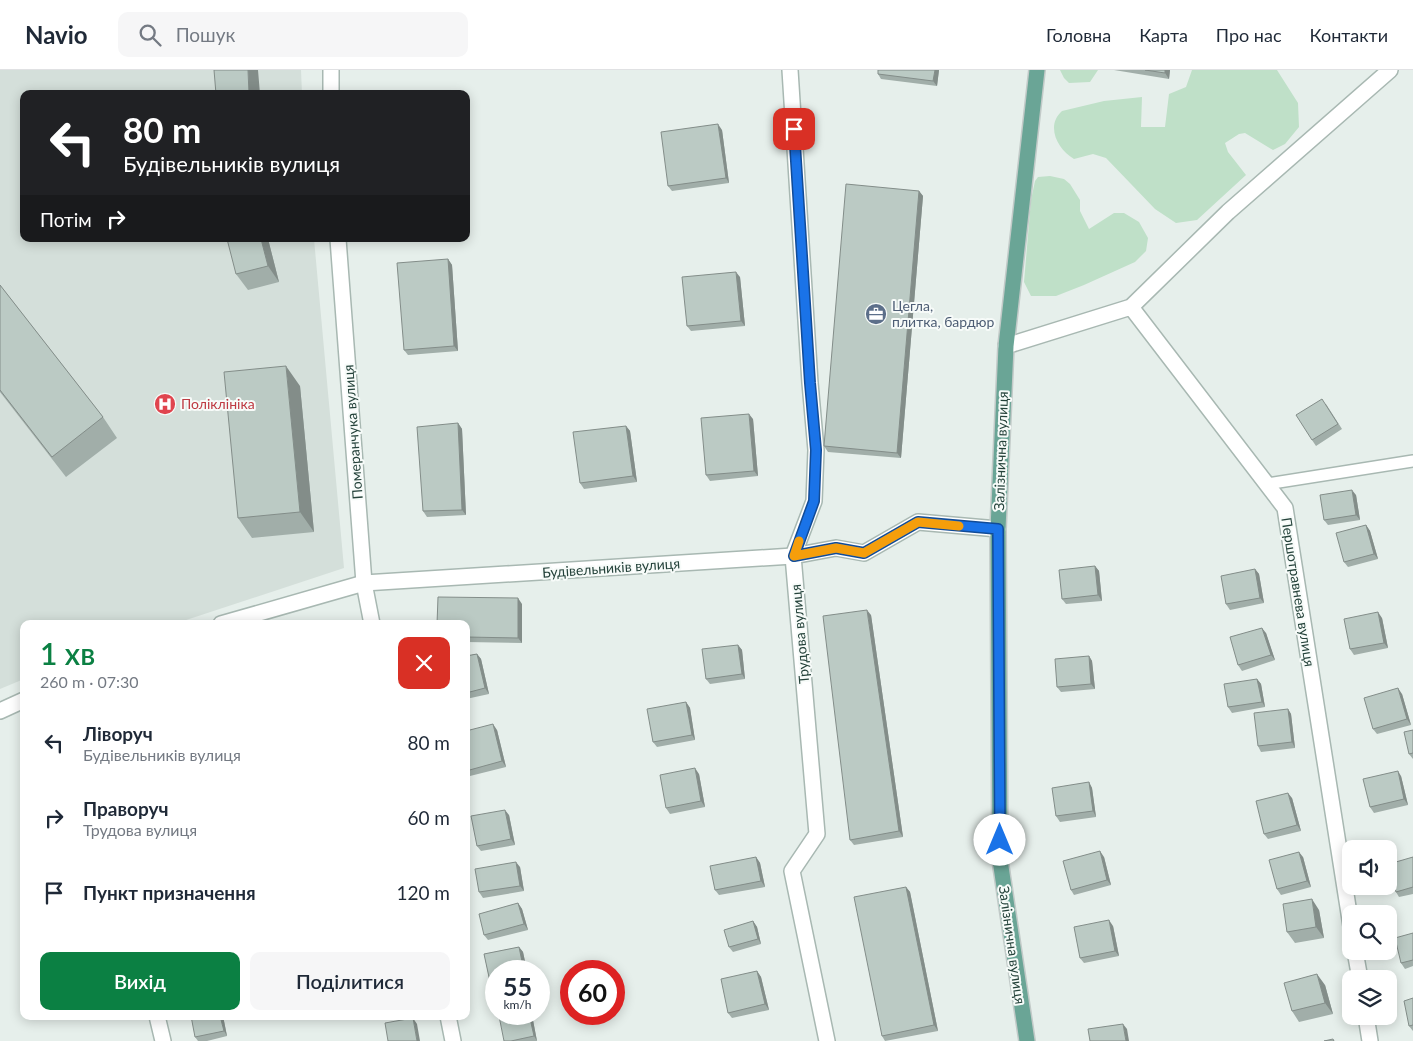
<!DOCTYPE html>
<html lang="uk">
<meta charset="utf-8">
<style>
:root{--surface:#fff;--page:#f6f6f7;--text:#1f2937;--muted:#747a83;--line:#e0e1e3;--accent:#0b8043}
body{margin:0;font-family:Lato,sans-serif;background:var(--page);color:var(--text);height:100vh;display:flex;flex-direction:column;font-size:19px;white-space:nowrap}
*{box-sizing:border-box;margin:0}
p{font-size:16px;color:var(--muted)}
.icon{flex:none;width:28px;height:28px;fill:none;stroke:currentColor;stroke-width:2;stroke-linecap:round;stroke-linejoin:round}
.map{position:relative;flex:1;overflow:hidden}
.drawer{position:absolute;left:20px;top:550px;width:450px;height:400px;display:flex;flex-direction:column;background:var(--surface);border-radius:10px;box-shadow:0 2px 12px #0003}
.drawer>*{flex:none}
.top-card{position:absolute;left:20px;top:20px;width:450px;height:152px;border-radius:10px;box-shadow:0 2px 12px #0003;background:#202124;color:#fff;overflow:hidden}
.tools{position:absolute;left:1342px;top:770px;display:grid;gap:10px}
.tools a{display:grid;place-items:center;width:55px;height:55px;border-radius:10px;background:var(--surface);box-shadow:0 2px 12px #0003;font-size:25px}
.speed{position:absolute;left:485px;top:890px;display:flex;gap:10px;font-size:25px;font-weight:700;text-align:center}
.speed>*{display:grid;place-content:center;width:65px;height:65px;border-radius:50%;background:var(--surface);box-shadow:0 2px 12px #0003;line-height:1}
.speed small{font-size:12px;font-weight:400}
.speed .limit{border:8px solid #d22;background:#fff;color:#111}
.pin{position:absolute;display:grid;place-items:center;width:42px;height:42px;color:#fff;margin:-21px;border-radius:10px;box-shadow:0 2px 8px #0006}
.me{position:absolute;width:55px;margin:-28px;rotate:0deg;stroke-linejoin:round;filter:drop-shadow(0 0 4px #0008)}
.turn{display:flex;align-items:center;gap:18px;height:105px;padding:0 20px;font-size:22px}
.turn .icon{width:65px;height:65px;stroke-width:2.5}
.turn b{display:block;font-size:35px;line-height:42px}
.then{display:flex;align-items:center;height:48px;padding:0 20px;background:#0003;gap:10px;font-size:19px}
.round{display:grid;place-items:center;flex:none;width:52px;height:52px;border-radius:10px;background:var(--page)}
.head{display:flex;align-items:center;justify-content:space-between;height:85px;padding:0 20px}
h1{font-size:30px;font-weight:600;line-height:38px;color:var(--accent)}
.button{display:flex;gap:10px;margin-top:auto;padding:10px 20px}
.button a{flex:1;height:58px;border-radius:10px;background:var(--accent);color:#fff;font-size:20px;font-weight:600;line-height:58px;text-align:center}
.button a+a{background:var(--page);color:var(--text)}
ul{padding:0;list-style:none}
li{display:flex;align-items:center;gap:15px;height:75px;padding:0 20px}
li div{flex:1}
li b{display:block;font-size:19px}
li em{font-style:normal}
header{display:flex;align-items:center;gap:30px;box-sizing:border-box;height:70px;padding:0 25px;background:var(--surface);border-bottom:1px solid var(--line)}
header strong{font-size:24px}
nav{display:flex;gap:28px;margin-inline-start:auto;font-size:18px}
.search{width:350px;height:45px;background:var(--page);display:flex;align-items:center;gap:12px;box-sizing:border-box;padding:0 18px;border-radius:10px;color:var(--muted);font-size:19px}
.map>svg:first-child{display:block}
.built{fill:#d4dfda}
.green{fill:#bfe0c8}
.lines{fill:none;stroke-linecap:round;stroke-linejoin:round}
.service-casing{stroke:#a8b8b2;stroke-width:14}
.minor-casing{stroke:#a8b8b2;stroke-width:18}
.tertiary-casing{stroke:#a8b8b2;stroke-width:18}
.primary-casing{stroke:#c2cac8;stroke-width:18}
.service{stroke:#fff;stroke-width:11}
.minor{stroke:#fff;stroke-width:15}
.tertiary{stroke:#fff;stroke-width:15}
.primary{stroke:#6aa596;stroke-width:15}
.wall{fill:#a1aea9}
.shaded-wall{fill:#838d89}
.building{fill:#bbcac4;stroke:#838d89}
.route-casing{stroke:#114b97;stroke-width:12}
.route{stroke:#1a73e8;stroke-width:9}
.slow{stroke:#f59e0b;stroke-width:9}
.labels{text-anchor:middle;stroke-width:4;stroke-linejoin:round;paint-order:stroke}
.service-label{font-size:14px;fill:#4e5e75;stroke:#f7fbf9;text-anchor:start}
.health-label{font-size:14px;fill:#be3a42;stroke:#f7fbf9;text-anchor:start}
.street-label{font-size:14px;fill:#24423a;stroke:#f7fbf9}
</style>
<header>
<strong>Navio</strong>
<div class="search"><svg class="icon" aria-label="search" viewBox="0 0 24 24"><circle cx="10" cy="10" r="6"/><path d="M15 15l6 6"/></svg>Пошук</div>
<nav><a>Головна</a><a>Карта</a><a>Про нас</a><a>Контакти</a></nav>
</header>
<div class="map">
<svg width="1413" height="971" viewBox="0 0 1413 971">
<rect width="100%" height="100%" fill="#e6efeb"/>
<path class="built" d="M0 0H301L302 24H24V169H314L344 498 174 554H24V609L0 619Z"/>
<path class="green" d="M1060 0H1098L1090 12 1069 13 1064 8Z
M1192 0H1277L1298 33 1299 57 1285 74 1273 80 1245 63 1239 64 1225 73 1228 82 1246 105 1197 150 1176 153 1155 139 1106 88 1093 84 1074 89C1058 80 1045 56 1062 41L1104 31 1142 27 1141 57H1165L1169 24 1186 17Z
M1050 106 1064 109 1070 114 1080 130V141L1089 159 1114 143H1124L1139 152 1148 168 1146 181 1135 192 1084 215 1056 226H1031L1024 212 1031 130 1035 111 1038 107Z"/>
<g class="lines">
<g class="service-casing">
<path id="service" d="M1267 414 1413 391"/>
</g>
<g class="minor-casing">
<path id="minor" d="M790 0 810 313 816 380 814 431 793 486 817 764 792 801 827 971
M331 24V0
M338 169 364 513 372 554
M1131 237 1285 438 1351 856
M1006 276 1131 237 1228 142 1390 0
M1355 881 1360 909
M157 946 163 971
M448 946 453 971
M1366 946 1370 971"/>
</g>
<g class="tertiary-casing">
<path id="tertiary" d="M221 554 364 513 793 486 836 478 864 483 918 452 998 459
M0 641 24 630"/>
</g>
<g class="primary-casing">
<path id="primary" d="M1027 971 1000 790 998 459 1006 276 1037 0"/>
</g>
<use href="#service" class="service"/>
<use href="#minor" class="minor"/>
<use href="#tertiary" class="tertiary"/>
<use href="#primary" class="primary"/>
</g>
<path class="wall" d="M878 0H939L937 16 881 9 878 4Z
M1114 0H1170L1169 9Z
M722 60 729 113 672 121 668 116Z
M919 121 923 126 901 388 828 382 824 376Z
M268 169 279 212 248 220 236 204Z
M448 189 452 195 458 281 408 285 404 280Z
M740 207 745 256 691 261 687 256Z
M0 215 103 347 117 368 66 407 0 322Z
M300 316 314 462 252 468 238 448Z
M1326 334 1342 359 1316 376 1312 370Z
M753 349 758 406 710 411 706 405Z
M458 353 462 359 466 445 427 447 423 441Z
M626 356 630 361 637 412 584 419 580 413Z
M1356 425 1360 450 1328 455 1324 450Z
M1366 455 1370 461 1378 489 1348 497 1344 492Z
M1095 496 1099 501 1102 531 1066 534 1062 529Z
M1255 499 1259 504 1264 533 1230 540 1226 534Z
M522 534V573L466 572V554Z
M871 545 903 767 854 775 850 770Z
M1382 548 1388 578 1354 585 1350 579Z
M1266 563 1275 590 1242 601 1238 595Z
M738 575 742 580 745 609 710 614 706 609Z
M477 584 481 589 489 624 466 629V586Z
M1089 586 1092 591 1095 619 1061 622 1057 617Z
M1257 609 1261 614 1265 637 1232 643 1228 637Z
M1402 624 1411 655 1377 664 1373 659Z
M686 632 690 638 695 670 657 677 653 672Z
M1288 639 1291 644 1295 678 1261 682 1258 676Z
M497 660 506 697 466 707V661Z
M1413 660V689L1409 684Z
M699 704 705 737 670 744 666 738Z
M1401 706 1408 735 1374 743 1370 737Z
M1089 712 1092 718 1096 747 1060 752 1056 746Z
M1292 728 1301 761 1268 769 1264 764Z
M509 745 515 775 481 781 477 776Z
M756 787 760 793 765 817 719 825 715 820Z
M1104 787 1111 815 1074 825 1071 820Z
M1303 787 1311 817 1281 825 1277 819Z
M1413 787V824L1399 827 1396 822Z
M520 797 524 821 483 828 479 822Z
M906 817 910 822 938 961 885 971 882 966Z
M518 833 522 839 528 860 488 870 484 865Z
M1319 840 1324 868 1295 873 1287 862Z
M753 851 757 857 761 874 733 882 729 877Z
M1113 856 1119 886 1084 893 1080 888Z
M1413 863V896L1405 899 1401 893Z
M519 877 523 882 527 901H496V927L492 921 484 884Z
M757 901 761 907 769 940 732 948 728 943Z
M1325 915 1333 944 1299 952 1292 941Z
M1413 928V961L1409 956Z
M532 945 537 971H504Z
M106 946H120L107 948Z
M223 946 227 966 207 971H198L195 967Z"/>
<path class="shaded-wall" d="M248 0H258L260 24H249Z
M935 0H939L937 16 933 11Z
M1165 0H1170L1169 9 1165 3Z
M718 54 722 60 729 113 726 108Z
M919 121 923 126 901 388 897 383Z
M261 169H268L279 212 268 196Z
M448 189 452 195 458 281 454 276Z
M736 202 740 207 745 256 741 251Z
M286 296 300 316 314 462 300 442Z
M749 344 753 349 758 406 754 401Z
M458 353 462 359 466 445 462 440Z
M626 356 630 361 637 412 633 406Z
M1352 420 1356 425 1360 450 1356 445Z
M1366 455 1370 461 1378 489 1374 484Z
M1095 496 1099 501 1102 531 1098 525Z
M1255 499 1259 504 1264 533 1260 528Z
M518 528 522 534V573L518 568Z
M867 540 871 545 903 767 899 761Z
M1378 542 1382 548 1388 578 1384 573Z
M1262 558 1266 563 1275 590 1271 585Z
M738 575 742 580 745 609 742 604Z
M477 584 481 589 489 624 485 618Z
M1089 586 1092 591 1095 619 1091 614Z
M1257 609 1261 614 1265 637 1262 632Z
M1398 618 1402 624 1411 655 1407 649Z
M686 632 690 638 695 670 692 665Z
M1288 639 1291 644 1295 678 1292 672Z
M493 654 497 660 506 697 502 691Z
M695 698 699 704 705 737 701 731Z
M1398 701 1401 706 1408 735 1404 729Z
M1089 712 1092 718 1096 747 1093 741Z
M1288 723 1292 728 1301 761 1297 755Z
M505 740 509 745 515 775 511 769Z
M1100 781 1104 787 1111 815 1107 810Z
M1299 782 1303 787 1311 817 1307 811Z
M756 787 760 793 765 817 761 811Z
M516 792 520 797 524 821 520 816Z
M906 817 910 822 938 961 934 955Z
M1312 829 1319 840 1324 868 1316 857Z
M518 833 522 839 528 860 524 854Z
M1109 850 1113 856 1119 886 1115 881Z
M753 851 757 857 761 874 758 869Z
M519 877 523 882 527 901H524Z
M757 901 761 907 769 940 765 934Z
M1317 904 1325 915 1333 944 1325 933Z
M529 944H531L532 945 537 971 534 966Z
M220 946H223L227 966 224 961Z
M413 948 417 954 420 971H417Z
M1123 954 1127 959 1129 971H1126Z"/>
<path class="building" d="M214 0H248L249 24H216Z
M878 0H935L933 11 878 4Z
M1145 0H1165V3Z
M718 54 726 108 668 116 661 62Z
M846 114 919 121 897 383 824 376Z
M227 169H261L268 196 236 204Z
M448 189 454 276 404 280 397 193Z
M736 202 741 251 687 256 682 207Z
M0 215 103 347 52 387 0 320Z
M286 296 300 442 238 448 224 302Z
M1322 329 1338 354 1312 370 1296 345Z
M749 344 754 401 706 405 701 348Z
M458 353 462 440 423 441 417 357Z
M626 356 633 406 580 413 573 362Z
M1352 420 1356 445 1324 450 1320 425Z
M1366 455 1374 484 1344 492 1336 463Z
M1095 496 1098 525 1062 529 1059 500Z
M1255 499 1260 528 1226 534 1221 506Z
M438 527 518 528V568L466 567V554H437Z
M867 540 899 761 850 770 823 546Z
M1378 542 1384 573 1350 579 1344 549Z
M1262 558 1271 585 1238 595 1230 567Z
M738 575 742 604 706 609 702 579Z
M477 584 485 618 466 623V586Z
M1089 586 1091 614 1057 617 1055 589Z
M1257 609 1262 632 1228 637 1224 614Z
M1398 618 1407 649 1373 659 1364 628Z
M686 632 692 665 653 672 647 639Z
M1288 639 1292 672 1258 676 1254 643Z
M493 654 502 691 466 701V661Z
M1413 660V683L1409 684 1404 662Z
M695 698 701 731 666 738 660 705Z
M1398 701 1404 729 1370 737 1363 709Z
M1089 712 1093 741 1056 746 1052 718Z
M1288 723 1297 755 1264 764 1256 731Z
M505 740 511 769 477 776 471 746Z
M1100 781 1107 810 1071 820 1063 791Z
M1299 782 1307 811 1277 819 1269 790Z
M756 787 761 811 715 820 710 796Z
M1413 787V817L1396 822 1389 798V794Z
M516 792 520 816 479 822 475 799Z
M906 817 934 955 882 966 854 827Z
M1312 829 1316 857 1287 862 1283 834Z
M518 833 524 854 484 865 479 844Z
M1109 850 1115 881 1080 888 1074 857Z
M753 851 758 869 729 877 724 860Z
M1413 863V890L1401 893 1395 868Z
M519 877 524 901H496V920L492 921 484 884Z
M757 901 765 934 728 943 721 909Z
M1317 904 1325 933 1292 941 1284 913Z
M1413 928V955L1409 956 1404 931Z
M508 944H529L534 966 511 971H504L499 946Z
M191 946H220L224 961 195 967Z
M413 948 417 971H388L385 953Z
M1123 954 1126 971H1090L1088 959Z
M1333 969 1334 971H1324Z"/>
<g class="lines">
<g class="route-casing">
<path id="route" d="M794 59 810 313 816 380 814 431 794 486 836 478 864 483 918 452 998 459 1000 770"/>
</g>
<use href="#route" class="route"/>
<path class="slow" d="M799 471 794 486 836 478 864 483 918 452 959 456"/>
</g>
<defs>
<g id="office-disc" transform="scale(1.125)"><circle r="9.5" fill="#5c6f8a" stroke="#f7fbf9"/><path d="M-6-3h4V-5.5h4V-3h4V5H-6ZM-1-4.5V-3h2v-1.5ZM-6 0V1H6V0Z" fill="#fff"/></g>
<g id="hospital-disc" transform="scale(1.125)"><circle r="9.5" fill="#e0444e" stroke="#f7fbf9"/><path d="M-5-5h3v3.5h4V-5h3V5h-3V1.5h-4V5h-3Z" fill="#fff"/></g>
</defs>
<g fill-rule="evenodd">
<use href="#office-disc" x="876" y="244"/>
<use href="#hospital-disc" x="165" y="334"/>
</g>
<g class="labels">
<g class="service-label">
<text x="892" y="241">Цегла,<tspan x="892" dy="16">плитка, бардюр</tspan></text>
</g>
<g class="health-label">
<text x="181" y="339">Поліклініка</text>
</g>
<g class="street-label">
<text transform="translate(353 362) rotate(-94)" y="5">Померанчука вулиця</text>
<text transform="translate(1001 381) rotate(-88)" y="5">Залізнична вулиця</text>
<text transform="translate(611 498) rotate(-4)" y="5">Будівельників вулиця</text>
<text transform="translate(1298 522) rotate(81)" y="5">Першотравнева вулиця</text>
<text transform="translate(800 564) rotate(-95)" y="5">Трудова вулиця</text>
<text transform="translate(1012 875) rotate(82)" y="5">Залізнична вулиця</text>
</g>
</g>
</svg>
<div class="tools">
<a><svg class="icon" aria-label="sound" viewBox="0 0 24 24"><path d="M4 9h4l5-4v14l-5-4H4zM17 9q2 3 0 6"/></svg></a>
<a><svg class="icon" aria-label="search" viewBox="0 0 24 24"><circle cx="10" cy="10" r="6"/><path d="M15 15l6 6"/></svg></a>
<a><svg class="icon" aria-label="layers" viewBox="0 0 24 24"><path d="M12 4l9 5-9 5-9-5zM3 14l9 5 9-5"/></svg></a>
</div>
<div class="speed"><div>55<small>km/h</small></div><div class="limit">60</div></div>
<div class="pin" style="left:794px;top:59px;background:#d93025"><svg class="icon" aria-label="arrive" viewBox="0 0 24 24"><path d="M6 21V4h12l-3 4 3 4H6"/></svg></div>
<svg class="me" style="left:1000px;top:770px" viewBox="-20 -20 40 40"><circle r="19" fill="#fff"/><path d="M0-13L10 11 0 6-10 11z" fill="#1a73e8"/></svg>
<div class="top-card">
<div class="turn"><svg class="icon" aria-label="left" viewBox="0 0 24 24"><path d="M17 20v-9H6M10 6l-5 5 5 5"/></svg><div><b>80 m</b>Будівельників вулиця</div></div>
<div class="then">Потім<svg class="icon" aria-label="right" viewBox="0 0 24 24"><path d="M7 20v-9h11M14 6l5 5-5 5"/></svg></div>
</div>
<section class="drawer">
<div class="head"><div><h1>1 хв</h1><p>260 m · 07:30</p></div><a class="round" style="background:#d93025;color:#fff"><svg class="icon" aria-label="close" viewBox="0 0 24 24"><path d="M6 6l12 12M18 6L6 18"/></svg></a></div>
<ul>
<li><svg class="icon" aria-label="left" viewBox="0 0 24 24"><path d="M17 20v-9H6M10 6l-5 5 5 5"/></svg><div><b>Ліворуч</b><p>Будівельників вулиця</p></div><em>80 m</em></li>
<li><svg class="icon" aria-label="right" viewBox="0 0 24 24"><path d="M7 20v-9h11M14 6l5 5-5 5"/></svg><div><b>Праворуч</b><p>Трудова вулиця</p></div><em>60 m</em></li>
<li><svg class="icon" aria-label="arrive" viewBox="0 0 24 24"><path d="M6 21V4h12l-3 4 3 4H6"/></svg><div><b>Пункт призначення</b></div><em>120 m</em></li>
</ul>
<div class="button"><a>Вихід</a><a>Поділитися</a></div>
</section>
</div>
